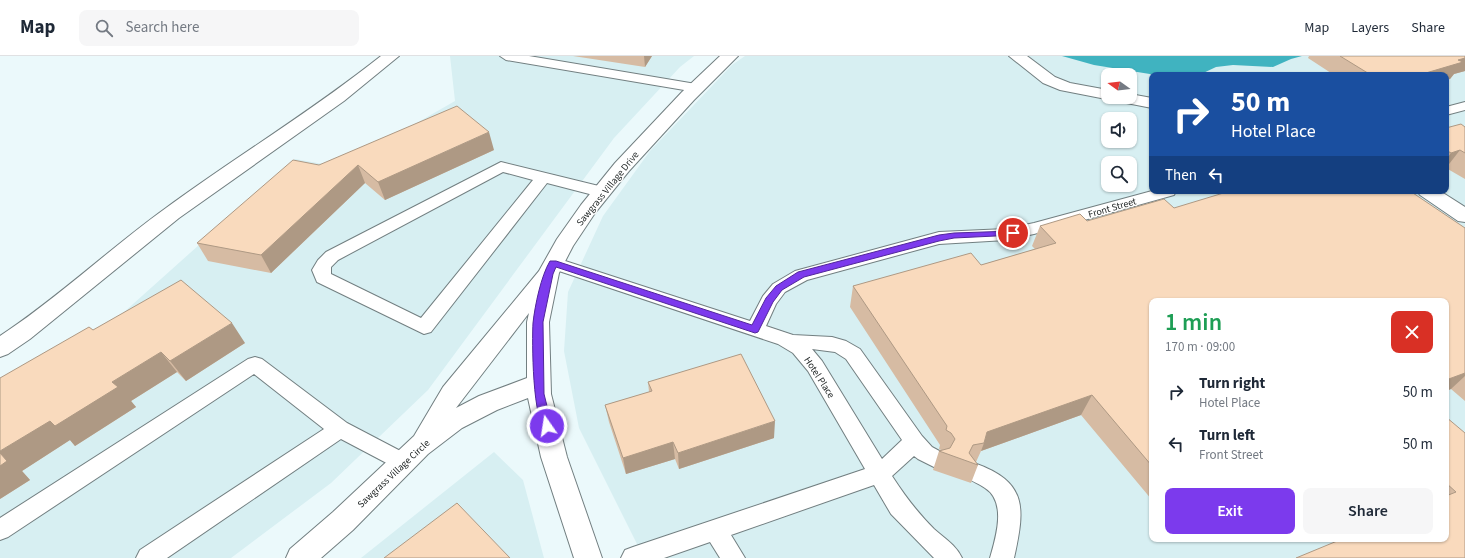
<!DOCTYPE html>
<meta charset="utf-8">
<style>
:root{--surface:#fff;--page:#f6f6f7;--text:#1f2937;--muted:#747a83;--line:#e0e1e3;--accent:#7c3aed}
body{margin:0;font-family:"Source Sans 3",sans-serif;background:var(--page);color:var(--text);height:100vh;display:flex;flex-direction:column;font-size:15px;white-space:nowrap}
*{box-sizing:border-box;margin:0}
p{font-size:13px;color:var(--muted)}
.icon{flex:none;width:22px;height:22px;fill:none;stroke:currentColor;stroke-width:2;stroke-linecap:round;stroke-linejoin:round}
.map{position:relative;flex:1;overflow:hidden}
.side{position:absolute;left:1149px;top:242px;width:300px;height:244px;display:flex;flex-direction:column;background:var(--surface);border-radius:8px;box-shadow:0 1px 3px #0004}
.side>*{flex:none}
.guide{position:absolute;left:1149px;top:16px;width:300px;height:122px;border-radius:8px;box-shadow:0 1px 3px #0004;background:#1a4fa0;color:#fff;overflow:hidden}
.needle{width:26px;rotate:285deg}
.tools{position:absolute;left:1101px;top:12px;display:grid;gap:8px}
.tools a{display:grid;place-items:center;width:36px;height:36px;border-radius:8px;background:var(--surface);box-shadow:0 1px 3px #0004;font-size:20px}
.pin{position:absolute;display:grid;place-items:center;width:34px;height:34px;color:#fff;margin:-17px;border:2px solid #fff;border-radius:50%;box-shadow:0 1px 4px #0007}
.me{position:absolute;width:44px;margin:-22px;rotate:347deg;stroke-linejoin:round;filter:drop-shadow(0 0 3px #0008)}
.turn{display:flex;align-items:center;gap:14px;height:84px;padding:0 16px;font-size:18px}
.turn .icon{width:52px;height:52px;stroke-width:2.5}
.turn b{display:block;font-size:28px;line-height:34px}
.then{display:flex;align-items:center;height:38px;padding:0 16px;background:#0003;gap:8px;font-size:15px}
.round{display:grid;place-items:center;flex:none;width:42px;height:42px;border-radius:8px;background:var(--page)}
.head{display:flex;align-items:center;justify-content:space-between;height:68px;padding:0 16px}
h1{font-size:24px;font-weight:600;line-height:30px;color:#1e9e55}
.cta{display:flex;gap:8px;margin-top:auto;padding:8px 16px}
.cta a{flex:1;height:46px;border-radius:8px;background:var(--accent);color:#fff;font-size:16px;font-weight:600;line-height:46px;text-align:center}
.cta a+a{background:var(--page);color:var(--text)}
ul{padding:0;list-style:none}
li{display:flex;align-items:center;gap:12px;height:52px;padding:0 16px}
li div{flex:1}
li b{display:block;font-size:15px}
li em{font-style:normal}
header{display:flex;align-items:center;gap:24px;box-sizing:border-box;height:56px;padding:0 20px;background:var(--surface);border-bottom:1px solid var(--line)}
header strong{font-size:19px}
nav{display:flex;gap:22px;margin-inline-start:auto;font-size:14px}
.search{width:280px;height:36px;background:var(--page);display:flex;align-items:center;gap:10px;box-sizing:border-box;padding:0 14px;border-radius:8px;color:var(--muted);font-size:15px}
.map>svg:first-child{display:block}
.built{fill:#d7eff2;fill-rule:evenodd}
.water{fill:#40b3c0}
.lines{fill:none;stroke-linecap:round;stroke-linejoin:round}
.service-casing{stroke:#727f81;stroke-width:2}
.minor-casing{stroke:#727f81;stroke-width:2}
.service{fill:#fff;fill-rule:evenodd}
.minor{fill:#fff;fill-rule:evenodd}
.wall{fill:#d6bba3}
.shaded-wall{fill:#ae9984}
.building{fill:#f9dabd;stroke:#ae9984}
.route{fill:#7c3aed;stroke:#51269a}
.labels{text-anchor:middle;stroke-width:3;stroke-linejoin:round;paint-order:stroke}
.street-label{font-size:10px;fill:#232828;stroke:#fff}
</style>
<header>
<strong>Map</strong>
<div class="search"><svg class="icon" aria-label="search" viewBox="0 0 24 24"><circle cx="10" cy="10" r="6"/><path d="M15 15l6 6"/></svg>Search here</div>
<nav><a>Map</a><a>Layers</a><a>Share</a></nav>
</header>
<div class="map">
<svg width="1465" height="502" viewBox="0 0 1465 502">
<rect width="100%" height="100%" fill="#ebf9fb"/>
<path class="built" d="M450 0H694L680 11 614 82 428 334 331 427 231 502H0V337L85 291 295 103 340 111 455 45Z
M745 0H1465V502H644L579 372 564 295 568 236 603 160 650 95 732 9ZM1108 19H1130V41H1108ZM1152 19H1446V135H1152ZM1108 63H1130V85H1108ZM1108 107H1130V129H1108ZM1152 245H1446V483H1152Z
M494 396 523 424 544 502H361Z"/>
<path class="water" d="M1062 0H1302L1291 3 1273 11 1233 9 1216 11 1199 19H1156L1094 9Z"/>
<g class="lines">
<g class="service-casing">
<path id="service" d="M500 0H529L696 28 701 29 703 32 701 35 696 36 506 4Z
M1465 46V54L1446 59V51Z
M501 106 607 132 609 136 607 140 601 141 547 127 431 276 424 278 317 226 312 214 318 204 326 196ZM503 116 533 124 421 262 331 218V211L338 204Z
M1152 135H1176L1174 139 1034 178 1006 184 939 188 807 224 785 236 776 248 766 270 793 279 832 281 846 285 860 293 922 380 932 391 943 397 947 403 943 409 936 412 918 403 914 400 892 420C905 440 917 456 934 473 944 482 956 489 962 502H934L891 458 874 429 731 479 745 502H720L710 486 664 502H621L625 494 633 491 865 413 808 315 793 297 778 288 547 211 544 207 547 203 553 201 559 203 750 265 763 240 773 228 795 215 939 176 1006 173 1034 167ZM812 293 835 296 846 303 902 384 882 403 822 305Z
M255 301 262 303 347 367 410 400 414 406 410 412 403 415 396 412 341 383 167 502H136L140 494 324 373 254 318 8 481 0 484V462L248 303Z
M974 407C1028 426 1025 452 1014 502H990C996 481 1007 446 985 432 977 426 968 425 963 416L966 409Z"/>
</g>
<g class="minor-casing">
<path id="minor" d="M381 0H399L344 45 179 162 30 283 8 298 0 301V280C58 242 109 193 166 152 237 100 312 55 381 0Z
M720 0H738L694 44 629 115 595 157 573 190 559 217 549 266 551 338 567 401 602 502H574L541 401 528 342 497 354 462 372 428 398 353 474 321 502H286L290 493 333 456 414 380 443 331 539 215 557 183 581 149 615 107 682 36ZM529 257 527 266V322L479 340 456 352Z
M1009 0H1027L1055 21 1070 27 1108 34V41H1130V38L1152 42V52L1060 34 1043 27Z
M1417 135H1440L1465 151V166L1458 165 1420 139Z"/>
</g>
<use href="#service" class="service"/>
<use href="#minor" class="minor"/>
</g>
<path class="wall" d="M573 0H652L645 11Z
M1309 0H1465V15L1454 18 1450 23 1446 24V19H1334L1308 2Z
M1465 71V123L1446 112V72Z
M494 94 385 144 365 127 271 217 208 205 197 187 319 109Z
M1174 152 1465 172V345L1451 333 1446 335V245H1152V444L1081 359 981 395 976 406 978 409 971 427 933 414 939 395 941 394 939 393 940 389 850 251 853 230 981 209 1035 193 1032 190 1040 170 1087 165Z
M93 274 245 287 186 325 177 316 131 345 136 351 75 390 70 384 22 415 30 424 0 443Z
M648 326 774 382 679 413 675 403 626 418 609 366 605 349 649 336Z
M1446 361 1465 502 1335 486 1332 483H1446Z"/>
<path class="shaded-wall" d="M644 0H652L645 11Z
M1465 2V15L1454 18 1450 23 1446 24V19H1419L1458 4Z
M489 76 494 94 385 144 378 126Z
M1460 94 1446 112V104L1451 97Z
M358 109 365 127 271 217 261 199Z
M232 267 245 287 186 325 170 305Z
M161 296 177 316 131 345 136 351 75 390 70 384 22 415 30 424 0 443V395Z
M1465 317V320L1451 333 1446 335V324Z
M1092 339 1081 359 981 395 984 387 987 376Z
M775 365 774 382 679 413 678 397Z
M673 386 675 403 626 418 623 402Z"/>
<path class="building" d="M1340 0H1465V2L1458 4 1463 6 1419 19H1371Z
M457 50 489 76 378 126 358 109 261 199 197 187 293 104 319 109Z
M1461 68 1465 71V97L1460 94 1451 97 1446 94V72Z
M1230 135H1410L1465 172V317L1446 324V245H1152V410L1092 339 987 376 984 387 973 389 969 397 978 409 939 395 950 392 955 383 951 377 946 374 947 370 853 230 971 197 981 209 1056 187 1040 170 1080 158 1087 165 1164 143 1174 152Z
M181 224 232 267 170 305 161 296 112 326 118 331 55 370 50 365 0 395V322L89 271 93 274Z
M741 298 775 365 678 397 673 386 623 402 605 349 652 335 648 326Z
M1446 361 1465 377V502H1296L1342 483H1446V440L1456 436 1446 427Z
M0 397 7 405 0 410Z
M457 447 510 502H384Z"/>
<path class="route" d="M1013 175 1017 177 1016 179 954 182 939 185 804 221 782 234 773 246 758 276 755 277 556 211 553 218 543 266 544 338 552 370 547 374C532 369 532 283 533 267 535 249 541 220 550 205H556L752 269 766 242 776 230 798 216 939 179 954 177Z"/>
<g class="labels">
<g class="street-label">
<text transform="translate(607 132) rotate(-51)" y="4">Sawgrass Village Drive</text>
<text transform="translate(1112 151) rotate(-16)" y="4">Front Street</text>
<text transform="translate(820 321) rotate(57)" y="4">Hotel Place</text>
<text transform="translate(393 417) rotate(-43)" y="4">Sawgrass Village Circle</text>
</g>
</g>
</svg>
<div class="tools">
<a><svg class="needle" viewBox="-14 -14 28 28"><path d="M0-13l5 13h-10z" fill="#e53935"/><path d="M0 13l5-13h-10z" fill="#747a83"/></svg></a>
<a><svg class="icon" aria-label="sound" viewBox="0 0 24 24"><path d="M4 9h4l5-4v14l-5-4H4zM17 9q2 3 0 6"/></svg></a>
<a><svg class="icon" aria-label="search" viewBox="0 0 24 24"><circle cx="10" cy="10" r="6"/><path d="M15 15l6 6"/></svg></a>
</div>
<div class="pin" style="left:1013px;top:177px;background:#d93025"><svg class="icon" aria-label="arrive" viewBox="0 0 24 24"><path d="M6 21V4h12l-3 4 3 4H6"/></svg></div>
<svg class="me" style="left:547px;top:370px" viewBox="-20 -20 40 40"><circle r="17" fill="#7c3aed" stroke="#fff" stroke-width="3"/><path d="M0-11L8 9 0 5-8 9z" fill="#fff"/></svg>
<div class="guide">
<div class="turn"><svg class="icon" aria-label="right" viewBox="0 0 24 24"><path d="M7 20v-9h11M14 6l5 5-5 5"/></svg><div><b>50 m</b>Hotel Place</div></div>
<div class="then">Then<svg class="icon" aria-label="left" viewBox="0 0 24 24"><path d="M17 20v-9H6M10 6l-5 5 5 5"/></svg></div>
</div>
<section class="side">
<div class="head"><div><h1>1 min</h1><p>170 m · 09:00</p></div><a class="round" style="background:#d93025;color:#fff"><svg class="icon" aria-label="close" viewBox="0 0 24 24"><path d="M6 6l12 12M18 6L6 18"/></svg></a></div>
<ul>
<li><svg class="icon" aria-label="right" viewBox="0 0 24 24"><path d="M7 20v-9h11M14 6l5 5-5 5"/></svg><div><b>Turn right</b><p>Hotel Place</p></div><em>50 m</em></li>
<li><svg class="icon" aria-label="left" viewBox="0 0 24 24"><path d="M17 20v-9H6M10 6l-5 5 5 5"/></svg><div><b>Turn left</b><p>Front Street</p></div><em>50 m</em></li>
</ul>
<div class="cta"><a>Exit</a><a>Share</a></div>
</section>
</div>
